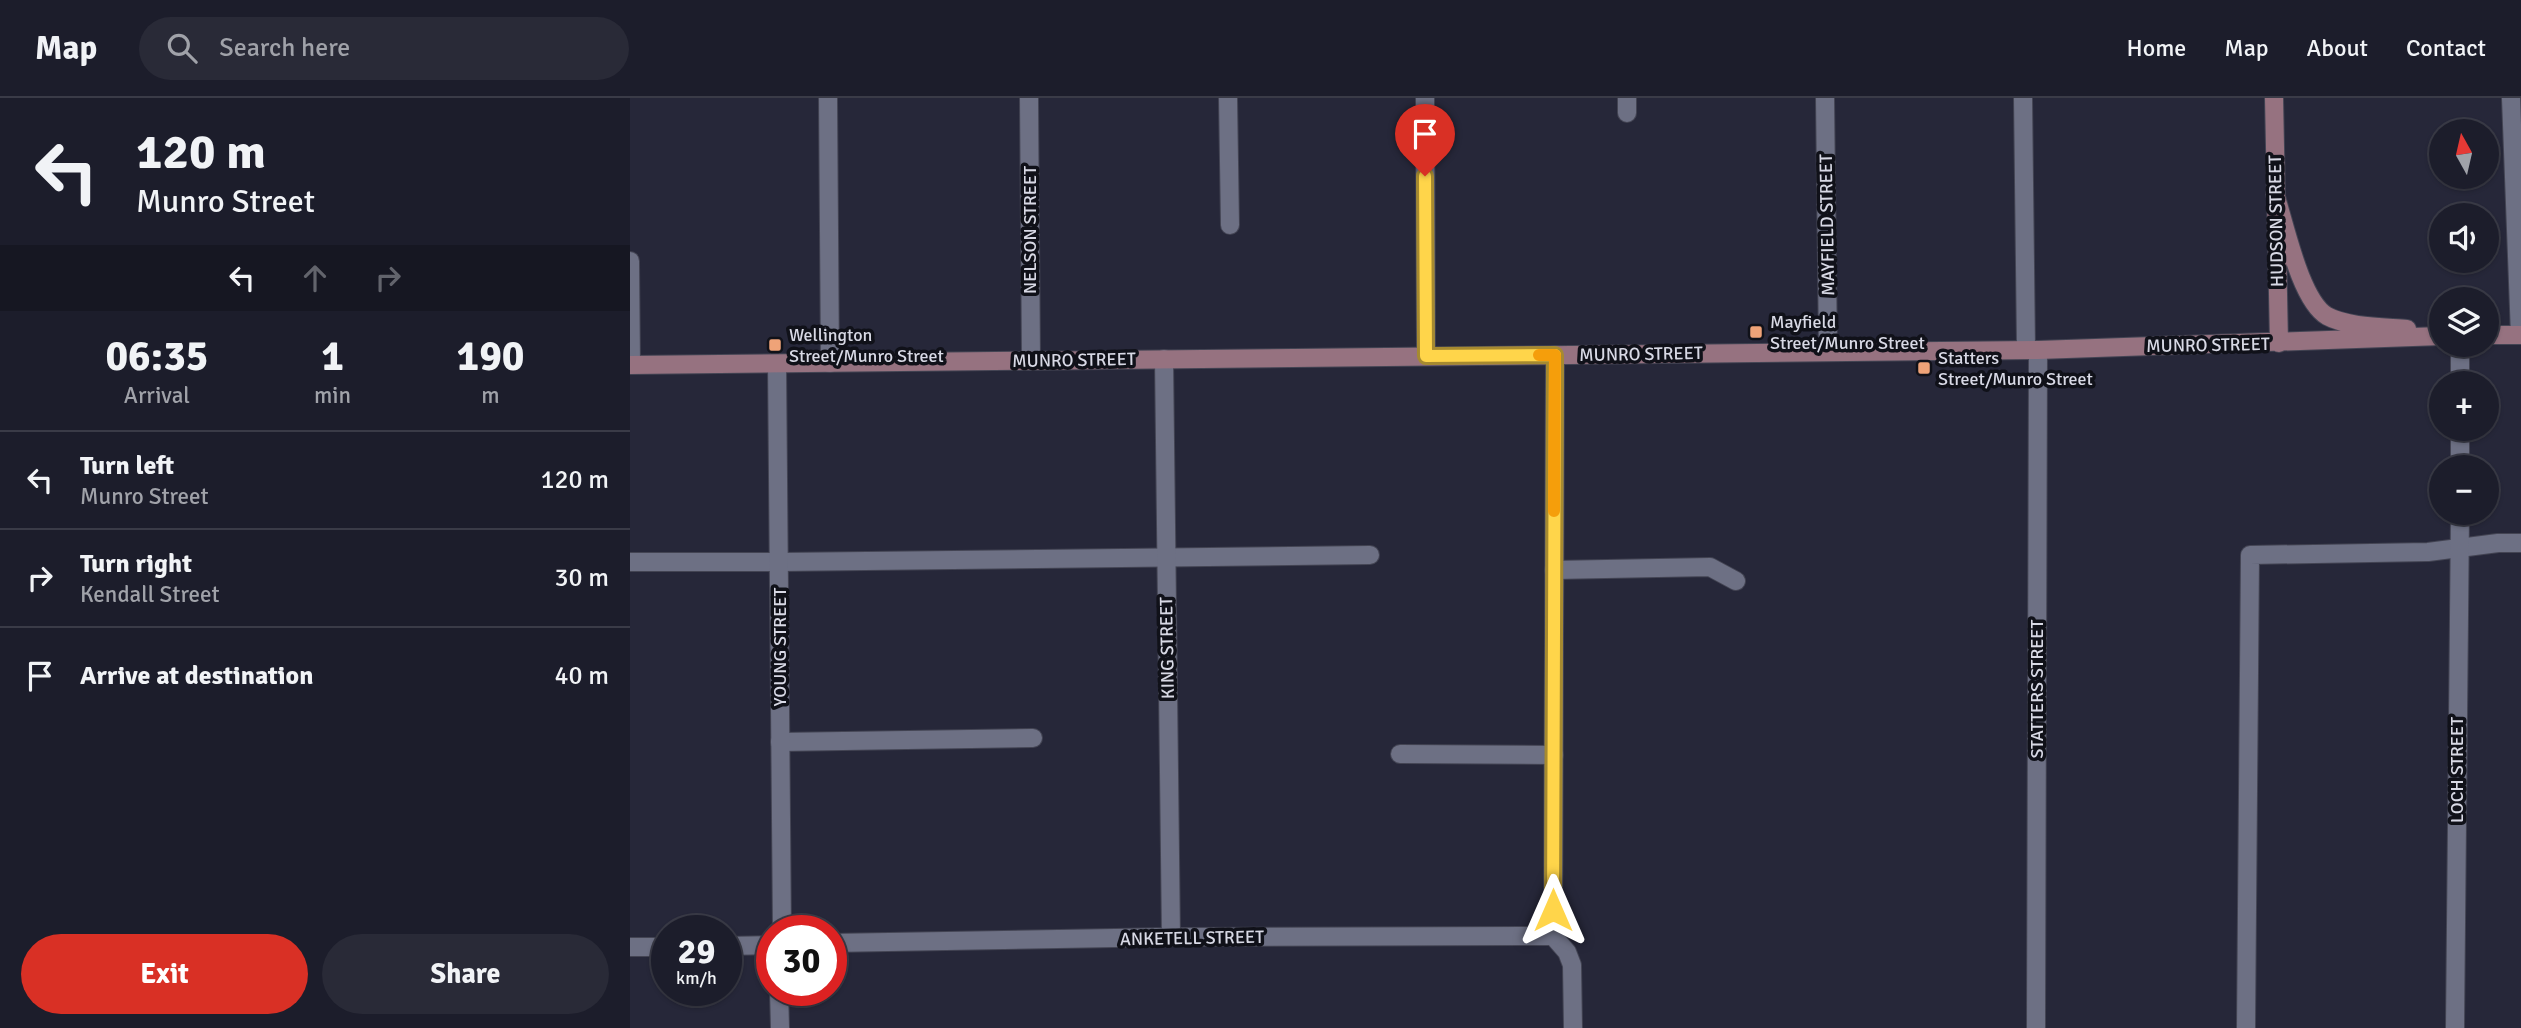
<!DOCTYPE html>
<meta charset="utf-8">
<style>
:root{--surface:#1c1d2b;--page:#292a37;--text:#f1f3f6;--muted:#a0a2a9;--line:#3a3b47;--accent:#d93025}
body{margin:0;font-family:Signika,sans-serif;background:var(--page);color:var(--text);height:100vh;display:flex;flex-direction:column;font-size:26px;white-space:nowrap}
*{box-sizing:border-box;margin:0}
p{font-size:23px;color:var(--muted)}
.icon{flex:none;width:38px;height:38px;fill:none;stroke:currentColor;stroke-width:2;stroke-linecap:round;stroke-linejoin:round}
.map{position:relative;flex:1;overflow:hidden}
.details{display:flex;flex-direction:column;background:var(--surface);width:630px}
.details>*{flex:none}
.guide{background:#1c1d2b;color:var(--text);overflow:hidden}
.needle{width:46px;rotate:352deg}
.controls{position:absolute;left:1799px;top:21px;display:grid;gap:14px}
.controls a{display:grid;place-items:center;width:70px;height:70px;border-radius:50%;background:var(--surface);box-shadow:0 2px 5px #0004,0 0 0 2px var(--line);font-size:35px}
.speed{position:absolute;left:21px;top:817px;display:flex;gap:14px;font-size:35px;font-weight:700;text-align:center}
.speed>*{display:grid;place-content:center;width:91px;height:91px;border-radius:50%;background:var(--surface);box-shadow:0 2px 5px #0004,0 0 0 2px var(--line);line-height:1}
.speed small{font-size:18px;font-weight:400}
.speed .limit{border:10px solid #d22;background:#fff;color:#111}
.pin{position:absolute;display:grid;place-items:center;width:60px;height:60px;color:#fff;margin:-72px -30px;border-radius:50% 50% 50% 0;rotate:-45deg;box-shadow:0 0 7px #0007}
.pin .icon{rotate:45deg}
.me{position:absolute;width:77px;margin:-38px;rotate:0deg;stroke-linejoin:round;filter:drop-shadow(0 0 5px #0008)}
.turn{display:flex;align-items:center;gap:24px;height:147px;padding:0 21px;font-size:32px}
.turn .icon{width:91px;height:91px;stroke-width:2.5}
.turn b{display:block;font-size:49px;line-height:60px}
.lanes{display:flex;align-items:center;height:66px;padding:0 21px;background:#0003;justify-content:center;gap:35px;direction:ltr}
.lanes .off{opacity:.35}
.eta{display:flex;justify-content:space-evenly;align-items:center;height:119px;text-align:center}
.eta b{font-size:42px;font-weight:800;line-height:49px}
.primary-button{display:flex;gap:14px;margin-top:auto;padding:14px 21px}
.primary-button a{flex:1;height:80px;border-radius:42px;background:var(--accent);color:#fff;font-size:28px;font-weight:800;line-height:80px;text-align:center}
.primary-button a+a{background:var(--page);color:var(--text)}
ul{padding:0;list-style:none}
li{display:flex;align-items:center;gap:21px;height:98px;padding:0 21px;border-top:2px solid var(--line)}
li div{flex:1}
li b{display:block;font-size:26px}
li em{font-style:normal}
header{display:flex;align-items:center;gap:42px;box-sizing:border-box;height:98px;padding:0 35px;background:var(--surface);border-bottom:2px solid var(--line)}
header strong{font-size:33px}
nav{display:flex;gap:38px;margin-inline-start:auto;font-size:24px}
.search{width:490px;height:63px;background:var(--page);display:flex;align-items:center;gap:18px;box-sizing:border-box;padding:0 24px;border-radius:38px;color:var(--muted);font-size:26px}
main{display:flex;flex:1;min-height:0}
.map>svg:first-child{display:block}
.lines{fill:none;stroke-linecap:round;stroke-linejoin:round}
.lane-casing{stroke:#434453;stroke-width:20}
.street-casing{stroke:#434453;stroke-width:20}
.secondary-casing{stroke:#434453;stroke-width:20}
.lane{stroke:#6d7084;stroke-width:18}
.street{stroke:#6d7084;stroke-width:18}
.secondary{stroke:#967280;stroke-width:18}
.route-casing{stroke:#a68a30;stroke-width:18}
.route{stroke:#ffd54a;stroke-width:12}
.slow{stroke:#f59e0b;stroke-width:12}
.poi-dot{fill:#efa378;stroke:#101119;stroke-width:2.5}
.labels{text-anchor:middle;stroke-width:7;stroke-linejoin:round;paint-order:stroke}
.street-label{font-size:18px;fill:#d8d9e5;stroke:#101119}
.poi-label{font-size:18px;fill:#d8d9e5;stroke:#101119;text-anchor:start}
</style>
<header>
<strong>Map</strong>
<div class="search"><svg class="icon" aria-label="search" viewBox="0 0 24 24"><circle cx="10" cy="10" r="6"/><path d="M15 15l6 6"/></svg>Search here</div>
<nav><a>Home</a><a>Map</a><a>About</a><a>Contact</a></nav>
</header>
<main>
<section class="details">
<div class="guide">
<div class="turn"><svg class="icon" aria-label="left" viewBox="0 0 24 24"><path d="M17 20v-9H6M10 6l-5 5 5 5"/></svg><div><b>120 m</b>Munro Street</div></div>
<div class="lanes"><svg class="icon" aria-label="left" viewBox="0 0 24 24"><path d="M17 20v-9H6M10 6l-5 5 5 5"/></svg><svg class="icon off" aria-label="ahead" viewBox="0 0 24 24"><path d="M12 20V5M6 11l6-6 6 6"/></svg><svg class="icon off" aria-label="right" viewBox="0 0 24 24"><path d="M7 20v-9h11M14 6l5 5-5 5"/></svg></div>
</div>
<div class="eta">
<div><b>06:35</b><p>Arrival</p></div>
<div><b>1</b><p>min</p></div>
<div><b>190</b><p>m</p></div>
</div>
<ul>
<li><svg class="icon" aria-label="left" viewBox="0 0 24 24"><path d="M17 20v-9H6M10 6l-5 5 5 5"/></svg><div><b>Turn left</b><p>Munro Street</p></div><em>120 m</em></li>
<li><svg class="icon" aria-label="right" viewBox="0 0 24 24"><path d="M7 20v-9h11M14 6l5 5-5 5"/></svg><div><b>Turn right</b><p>Kendall Street</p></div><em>30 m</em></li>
<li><svg class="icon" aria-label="arrive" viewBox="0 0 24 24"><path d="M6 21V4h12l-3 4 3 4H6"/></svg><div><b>Arrive at destination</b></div><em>40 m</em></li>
</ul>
<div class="primary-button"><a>Exit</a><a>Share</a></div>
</section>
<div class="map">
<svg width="1891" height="930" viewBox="0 0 1891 930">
<rect width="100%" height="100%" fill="#262739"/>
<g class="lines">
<g class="lane-casing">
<path id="lane" d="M198 0 200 265
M598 0 600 127
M997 0V15
M1393 0 1396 251
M1881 0 1890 237
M0 464H150L740 457
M924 472 1080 469 1106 483
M150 644 403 640
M770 656 924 657
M923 838 937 854 942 867 943 930
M149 892 150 930
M1616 930 1620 457 1798 454 1868 445H1891"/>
</g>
<g class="street-casing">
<path id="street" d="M399 0 401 263
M795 0 796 258
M1195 0 1198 253
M0 163 1 267
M534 261 541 839
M147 266 152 833
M1830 285V247
M1830 369V331
M201 845 541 839 923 838 925 257
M96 848 142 847
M0 849H37
M1406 930 1408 252
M1825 930 1830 415"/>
</g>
<g class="secondary-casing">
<path id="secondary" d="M1644 0 1649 245
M1645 96C1655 126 1670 202 1697 218 1717 229 1754 229 1777 231
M1857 237H1891
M0 267 1408 252 1811 238"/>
</g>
<use href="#lane" class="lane"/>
<use href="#street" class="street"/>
<use href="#secondary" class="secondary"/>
</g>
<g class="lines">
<g class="route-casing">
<path id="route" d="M795 78 796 258 925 257 923 812"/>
</g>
<use href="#route" class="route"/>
<path class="slow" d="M909 257H925L924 413"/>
</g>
<g class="poi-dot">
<rect x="1119" y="227" width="14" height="14" rx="3.5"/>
<rect x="138" y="240" width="14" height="14" rx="3.5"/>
<rect x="1287" y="263" width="14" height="14" rx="3.5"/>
</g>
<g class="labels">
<g class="street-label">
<text transform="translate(1646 123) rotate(-91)" y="6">HUDSON STREET</text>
<text transform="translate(1197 127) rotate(-91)" y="6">MAYFIELD STREET</text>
<text transform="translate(400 132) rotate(-90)" y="6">NELSON STREET</text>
<text transform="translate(1578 247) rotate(-1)" y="6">MUNRO STREET</text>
<text transform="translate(1011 256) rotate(-1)" y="6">MUNRO STREET</text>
<text transform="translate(444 262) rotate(-1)" y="6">MUNRO STREET</text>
<text transform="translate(150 549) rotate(-90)" y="6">YOUNG STREET</text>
<text transform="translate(537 550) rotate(-91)" y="6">KING STREET</text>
<text transform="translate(1407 591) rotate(-90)" y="6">STATTERS STREET</text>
<text transform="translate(1827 672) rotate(-90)" y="6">LOCH STREET</text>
<text transform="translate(562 840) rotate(-1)" y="6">ANKETELL STREET</text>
</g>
<g class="poi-label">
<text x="1140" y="230">Mayfield<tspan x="1140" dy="21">Street/Munro Street</tspan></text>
<text x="159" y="243">Wellington<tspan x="159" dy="21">Street/Munro Street</tspan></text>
<text x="1308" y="266">Statters<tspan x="1308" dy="21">Street/Munro Street</tspan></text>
</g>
</g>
</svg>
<div class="controls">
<a><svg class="needle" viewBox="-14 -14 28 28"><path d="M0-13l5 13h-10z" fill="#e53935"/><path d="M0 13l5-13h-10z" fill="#a0a2a9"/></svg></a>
<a><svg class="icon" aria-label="sound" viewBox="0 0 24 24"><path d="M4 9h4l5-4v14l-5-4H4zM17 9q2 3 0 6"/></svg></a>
<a><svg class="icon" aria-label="layers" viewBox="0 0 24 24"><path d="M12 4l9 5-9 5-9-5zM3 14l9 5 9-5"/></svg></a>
<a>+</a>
<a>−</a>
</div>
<div class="speed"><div>29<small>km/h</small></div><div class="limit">30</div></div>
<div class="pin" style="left:795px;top:78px;background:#d93025"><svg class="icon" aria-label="arrive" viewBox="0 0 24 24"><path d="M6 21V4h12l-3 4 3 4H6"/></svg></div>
<svg class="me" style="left:923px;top:812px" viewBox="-20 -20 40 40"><path d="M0-17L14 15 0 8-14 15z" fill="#ffd54a" stroke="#fff" stroke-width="4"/></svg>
</div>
</main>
